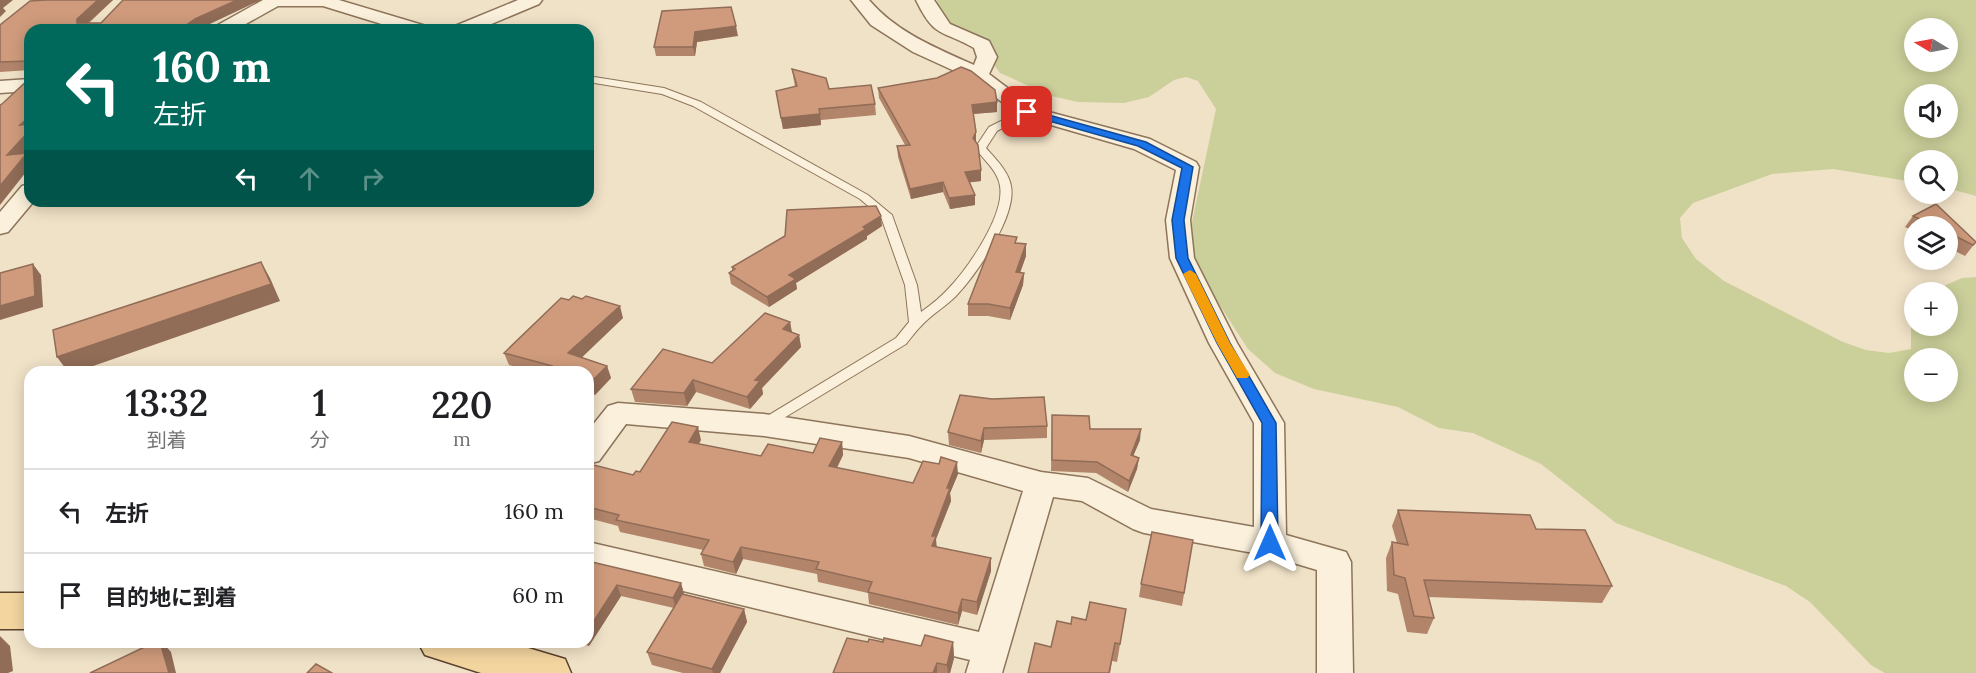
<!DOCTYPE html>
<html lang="ja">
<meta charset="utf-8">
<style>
:root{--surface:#fff;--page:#f2f2f2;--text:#202124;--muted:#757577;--line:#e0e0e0}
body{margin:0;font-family:Lora,"Noto Sans JP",serif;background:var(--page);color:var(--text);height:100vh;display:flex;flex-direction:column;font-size:22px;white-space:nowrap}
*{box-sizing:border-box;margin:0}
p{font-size:20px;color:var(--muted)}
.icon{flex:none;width:33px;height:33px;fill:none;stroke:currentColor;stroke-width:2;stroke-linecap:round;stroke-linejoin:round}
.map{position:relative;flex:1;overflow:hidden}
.panel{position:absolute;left:24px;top:366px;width:570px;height:282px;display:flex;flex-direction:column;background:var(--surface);border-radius:18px;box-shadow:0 3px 15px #0003}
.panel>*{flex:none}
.banner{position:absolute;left:24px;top:24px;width:570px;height:183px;border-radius:18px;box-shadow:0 3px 15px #0003;background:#00695c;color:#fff;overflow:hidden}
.needle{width:39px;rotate:280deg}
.controls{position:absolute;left:1904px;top:18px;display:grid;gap:12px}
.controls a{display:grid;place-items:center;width:54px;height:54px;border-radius:50%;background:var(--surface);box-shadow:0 3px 15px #0003;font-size:30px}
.pin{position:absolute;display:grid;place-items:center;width:51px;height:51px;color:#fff;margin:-26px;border-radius:12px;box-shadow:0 3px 9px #0006}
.me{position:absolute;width:66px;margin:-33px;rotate:0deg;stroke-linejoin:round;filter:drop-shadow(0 0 4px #0008)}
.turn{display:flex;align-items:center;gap:21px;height:126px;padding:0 30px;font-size:27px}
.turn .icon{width:78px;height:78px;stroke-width:2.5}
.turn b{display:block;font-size:42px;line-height:51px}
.lanes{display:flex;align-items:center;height:57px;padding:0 30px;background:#0003;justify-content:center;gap:30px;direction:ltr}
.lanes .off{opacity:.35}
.eta{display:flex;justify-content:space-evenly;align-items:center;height:102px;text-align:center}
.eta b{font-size:36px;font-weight:600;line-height:42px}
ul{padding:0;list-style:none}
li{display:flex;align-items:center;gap:18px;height:84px;padding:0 30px;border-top:2px solid var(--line)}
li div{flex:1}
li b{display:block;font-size:22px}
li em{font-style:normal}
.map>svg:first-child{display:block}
.green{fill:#cbcf9a;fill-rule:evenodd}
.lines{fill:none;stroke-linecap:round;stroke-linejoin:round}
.lane-casing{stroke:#8d745b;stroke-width:2}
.street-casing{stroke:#8d745b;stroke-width:3}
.primary-casing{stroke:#5b422f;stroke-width:3}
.lane{fill:#faf0db;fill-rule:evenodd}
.street{fill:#faf0db;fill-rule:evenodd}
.primary{fill:#f3d59f;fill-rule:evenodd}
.wall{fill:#b2856b}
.shaded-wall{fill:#916c57}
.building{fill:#cf9b7c;stroke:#916c57;stroke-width:1.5}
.route{fill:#1a73e8;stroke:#114b97;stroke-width:1.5}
.slow{fill:#f59e0b}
</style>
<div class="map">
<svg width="1976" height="673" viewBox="0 0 1976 673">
<rect width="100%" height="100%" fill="#f0e2c7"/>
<path class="green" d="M937 0H1976V196L1947 188V160H1914V182L1833 169 1772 174 1693 203 1680 218 1682 238 1696 259 1724 281 1843 342 1866 350 1889 353 1911 349V318L1914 313V326H1947V292H1930L1962 278 1976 277V673H1885L1871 665 1810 602 1786 586 1616 523 1541 464 1473 433 1439 428 1398 407 1314 389 1275 373 1248 349 1193 264 1192 222 1216 109 1198 81 1186 77 1174 80 1149 97 1124 103 1078 102 1051 96 1000 73 977 42 939 16ZM1914 28H1947V62H1914ZM1914 94H1947V128H1914ZM1914 358H1947V392H1914Z"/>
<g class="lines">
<g class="lane-casing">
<path id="lane" d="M588 76 664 88 701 102 868 195 892 215 917 285 921 312C931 305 941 297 949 288 968 268 1005 215 1000 186 998 171 983 159 975 148L989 127 1023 110H1031L1032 112 997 131 986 148C995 158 1009 172 1011 186 1017 216 976 275 956 296 945 307 931 315 921 326 915 332 911 338 906 344L764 430 759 429 757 425 759 421 896 338 909 322 905 285 881 217 860 199 693 106 662 94 588 82Z"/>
</g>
<g class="street-casing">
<path id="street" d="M263 0H339L426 26 429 30H401L323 6H278L235 30H213L216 26Z
M518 0H542L539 4 477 30H452L455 26Z
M851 0H869C896 32 936 48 974 65L977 57 974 48C941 29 935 39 916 0H934L950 24 989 41 997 57 989 74 1034 108 1150 139 1196 162 1199 167 1190 220 1194 258 1237 343 1284 423 1286 535 1346 552 1351 562 1353 673H1317V570L1270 556 1144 533 1133 529 1082 501 1053 497 1002 673H966L970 660 588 568V542L979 632 1023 491 909 458 764 436 626 424 599 461 588 464V431L608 406 618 403 764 414 909 436 1041 472 1088 478 1151 509 1254 527V423L1209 343 1170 258 1166 220 1176 170 1134 149 1020 116 972 79 913 52 871 25Z
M30 79V91L0 93V81Z
M30 184V201H34L8 232 0 234V212L22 186Z"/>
</g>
<g class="primary-casing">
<path id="primary" d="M0 593H30V629H0Z
M418 642H508L565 659 571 673H481L425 655Z"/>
</g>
<use href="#lane" class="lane"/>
<use href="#street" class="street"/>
<use href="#primary" class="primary"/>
</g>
<path class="wall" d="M46 0H113L89 23 200 28 197 30H30V70L0 72V25Z
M738 36 697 42 695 56H656L654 47Z
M792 69 829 89 875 104 876 115 821 120V125L783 129 776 91 795 87Z
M878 88 997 112 973 114 976 142 981 181 969 182 975 195V205L950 209 943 192 911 199 898 157 897 146 905 145 879 98Z
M1936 204 1976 242 1965 256 1947 247V226H1914V231L1905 227 1913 216Z
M882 226 867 236V239L796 283 797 289 769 307 731 284 729 273 732 271V267Z
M1017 243 1026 244V256L1020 273H1024L1023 285 1010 320 988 316H968V304Z
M623 318 581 357 607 366 611 378 595 395 588 393V372H533L509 365 504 353Z
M790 322 792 332 799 335 801 347 762 388 763 394 750 409 696 392 687 406 635 402 631 389 712 363Z
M960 395 1047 426V438L984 440 981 453 949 445 948 432Z
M1052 415 1090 429 1140 440 1133 456 1139 458 1137 469 1128 492 1096 473 1051 471Z
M701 440 699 444 761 456 813 453 842 442 843 455 837 468 913 483 958 474 950 493 951 501 936 539V547L991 558V571L977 615 962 611 958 625 869 604 868 593 818 582 817 574 743 559 736 574 704 566 701 554 703 550 620 532 618 526 588 518V473L633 475Z
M1398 510 1536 529 1612 586 1602 603 1428 597 1434 618 1427 634 1407 632 1398 594 1387 591 1386 558 1392 542 1397 543 1392 526Z
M1193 540 1182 606 1139 597 1141 584Z
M588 568 681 583 684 594 744 609 747 622 720 673H683L652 665 647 652 674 608 621 596 589 646 573 642H588Z
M1071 624 1123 627 1117 662 1112 661 1110 673H1028Z
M868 642H883L921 646 953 642 954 658 950 673H833Z"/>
<path class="shaded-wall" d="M0 0H13L3 8 6 11 0 17Z
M98 0H113L82 28 77 23V19Z
M237 0H261L197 30H179L195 19Z
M736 26 738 36 697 42 695 56 693 47 695 32Z
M997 102V112L972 114V105Z
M820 114 821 125 783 129 781 118Z
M30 116V147L14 165 7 155 20 125Z
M976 132V142L973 138Z
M27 153 30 158V167L0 205V186Z
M981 170V181L965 183V172Z
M943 182V192L911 199 910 189Z
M975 195V205L950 209 949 198Z
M881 216 882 226 867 236V239L796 283 797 289 769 307 767 297 789 275Z
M1026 244V256L1016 284V272Z
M261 262 270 278 280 301 76 372H68L57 357Z
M33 264 41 275 43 307 0 320V306Z
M1024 273 1023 285 1010 320V308Z
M620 306 623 318 573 366 568 353Z
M790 322 792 334 783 329Z
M799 335 801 347 762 388 763 394 750 409 747 397 755 380Z
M607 366 611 378 595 395 591 382Z
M693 380 696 392 687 406 684 393Z
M698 427 701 440 692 454 689 442Z
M984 428V440L981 453V441Z
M1141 429 1140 440 1129 466 1131 455Z
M842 442 843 455 831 479 829 466Z
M1139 458 1137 469 1128 492 1129 481Z
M957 462 958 474 950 493 951 501 936 539 937 549 933 558 932 536 947 488Z
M741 547 743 559 736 574 733 562Z
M991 558V571L977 615V602Z
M681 583 684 594 676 609 673 598Z
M617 585 621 596 589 646 587 642H588V630Z
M962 599V611L958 625V613Z
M744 609 747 622 720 673H713L712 669Z
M0 636 10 646 13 671 8 673H0Z
M160 642H162L171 652 176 673H169Z
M953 642 954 658 950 673H948L947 665Z
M937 663V673H933Z"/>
<path class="building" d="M46 0H98L77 19V23H101L123 0H237L195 19 179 30H30V61L0 62V25L30 1Z
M731 7 736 26 695 32 693 47H654L662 11Z
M961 67 971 71 995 90 997 102 972 105 976 132 973 138 978 145 981 170 965 172 975 195 949 198 943 182 910 189 897 146 910 145 878 88 937 78Z
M792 69 826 78 829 89 871 85 875 104 819 109 820 114 781 118 776 91 797 86Z
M30 78V116L20 125 30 124V130L7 155 27 153 0 186V105L2 104Z
M1936 204 1976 242 1973 245 1947 232V226H1935L1913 216Z
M876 206 881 216 863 227 866 229 789 275 796 279 767 297 729 273 735 269 732 267 785 236 787 210Z
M995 234 1017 237 1015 243 1026 244 1016 272 1024 273 1010 308 988 304H968Z
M261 262 271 284 57 357 53 330Z
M33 264 35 296 0 306V273Z
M573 296 582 299 586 296 620 306 568 353 607 366 591 382 588 381V372H558L549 369 552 366 504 353 561 298 569 300Z
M765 313 790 322 783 329 799 335 755 380 760 381 747 397 693 380 684 393 631 389 663 349 712 363Z
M960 395 992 399 1044 397 1047 426 984 428 981 441 948 432Z
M1052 415 1089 416 1090 429H1141L1131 455 1139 458 1129 481 1097 462 1052 460Z
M672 422 698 427 689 442 761 456 768 444 813 453 820 438 842 442 829 466 913 483 923 461 939 464 941 457 957 462 947 488H950L932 536H936L932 546 991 558 977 602 962 599 958 613 868 592 872 582 816 569 819 562 741 547 733 562 701 554 709 540 616 520 619 515 588 507V473L594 465 633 475 636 471 640 472Z
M1398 510 1530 515 1536 529 1585 530 1612 586 1424 580 1434 618 1414 616 1405 578 1394 575 1392 542 1408 545Z
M1152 532 1193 540 1184 593 1141 584Z
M592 562 681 583 673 598 617 585 588 630V568Z
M682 594 744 609 712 669 647 652Z
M1090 602 1126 609 1120 644 1115 643 1109 673H1028L1035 643 1051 647 1057 621 1071 624 1072 617 1086 620Z
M925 635 953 642 947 665 937 663 933 673H833L847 638 868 642 869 639 883 642 884 638 921 646Z
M155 642H160L169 673H90Z
M316 664 332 673H307Z"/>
<path class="route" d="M1027 109 1146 142 1193 167 1184 220 1188 258 1230 343 1276 423 1278 543 1276 548 1270 550 1264 548 1261 543 1262 423 1217 343 1176 258 1172 220 1182 168 1138 146 1024 114V110Z"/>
<path class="slow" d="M1190 270 1196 274 1230 343 1250 375 1247 378H1237L1217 343 1183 274Z"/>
</svg>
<div class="controls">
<a><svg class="needle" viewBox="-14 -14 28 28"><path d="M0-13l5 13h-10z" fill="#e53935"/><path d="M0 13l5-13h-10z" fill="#757577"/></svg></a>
<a><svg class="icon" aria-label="sound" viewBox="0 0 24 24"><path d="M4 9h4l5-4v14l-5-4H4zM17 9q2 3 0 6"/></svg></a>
<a><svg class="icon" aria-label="search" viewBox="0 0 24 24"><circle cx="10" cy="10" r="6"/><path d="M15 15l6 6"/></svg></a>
<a><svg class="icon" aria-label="layers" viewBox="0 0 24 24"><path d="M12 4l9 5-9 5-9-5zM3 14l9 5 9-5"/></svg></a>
<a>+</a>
<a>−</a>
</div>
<div class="pin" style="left:1027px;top:112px;background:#d93025"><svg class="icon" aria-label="arrive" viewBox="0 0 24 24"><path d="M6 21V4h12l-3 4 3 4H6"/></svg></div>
<svg class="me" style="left:1270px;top:543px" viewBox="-20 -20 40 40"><path d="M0-17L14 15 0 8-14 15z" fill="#1a73e8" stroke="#fff" stroke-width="4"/></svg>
<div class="banner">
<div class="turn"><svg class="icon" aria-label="left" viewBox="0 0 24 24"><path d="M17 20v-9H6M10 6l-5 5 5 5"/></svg><div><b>160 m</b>左折</div></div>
<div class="lanes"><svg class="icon" aria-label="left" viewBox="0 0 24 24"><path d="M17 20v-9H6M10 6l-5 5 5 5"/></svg><svg class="icon off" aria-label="ahead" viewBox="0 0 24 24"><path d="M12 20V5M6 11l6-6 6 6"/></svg><svg class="icon off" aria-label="right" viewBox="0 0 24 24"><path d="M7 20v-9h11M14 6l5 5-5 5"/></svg></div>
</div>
<section class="panel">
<div class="eta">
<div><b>13:32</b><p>到着</p></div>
<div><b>1</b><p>分</p></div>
<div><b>220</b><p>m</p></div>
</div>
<ul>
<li><svg class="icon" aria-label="left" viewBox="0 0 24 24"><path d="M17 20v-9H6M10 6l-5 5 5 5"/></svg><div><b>左折</b></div><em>160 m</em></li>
<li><svg class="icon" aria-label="arrive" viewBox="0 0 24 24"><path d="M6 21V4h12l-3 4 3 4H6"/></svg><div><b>目的地に到着</b></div><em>60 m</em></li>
</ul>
</section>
</div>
